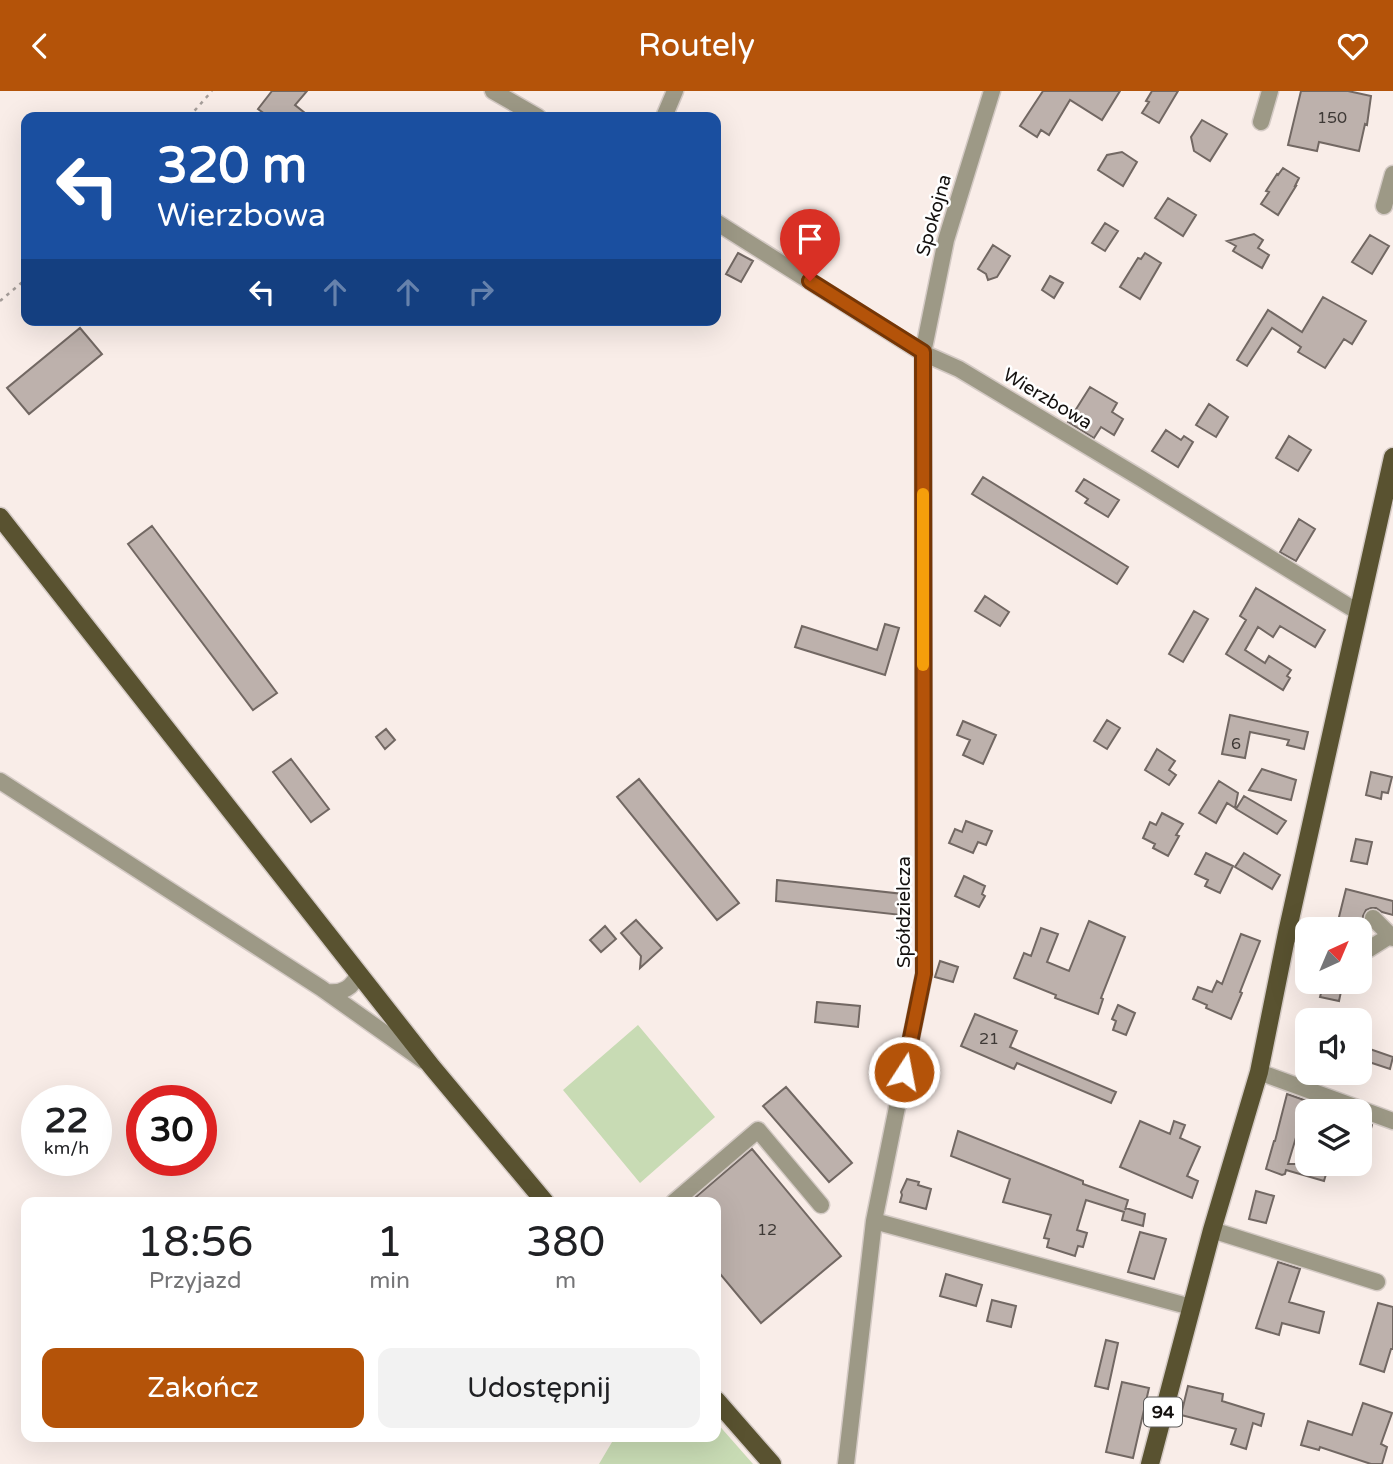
<!DOCTYPE html>
<html lang="pl">
<meta charset="utf-8">
<style>
:root{--surface:#fff;--page:#f2f2f2;--text:#202124;--muted:#757577;--accent:#b45309}
body{margin:0;font-family:"Varela Round",sans-serif;background:var(--page);color:var(--text);height:100vh;display:flex;flex-direction:column;font-size:26px;white-space:nowrap}
*{box-sizing:border-box;margin:0}
p{font-size:23px;color:var(--muted)}
.icon{flex:none;width:38px;height:38px;fill:none;stroke:currentColor;stroke-width:2;stroke-linecap:round;stroke-linejoin:round}
.map{position:relative;flex:1;overflow:hidden}
.sheet{position:absolute;left:21px;top:1106px;width:700px;height:245px;display:flex;flex-direction:column;background:var(--surface);border-radius:14px;box-shadow:0 7px 28px #0002}
.sheet>*{flex:none}
.guide{position:absolute;left:21px;top:21px;width:700px;height:214px;border-radius:14px;box-shadow:0 7px 28px #0002;background:#1a4fa0;color:#fff;overflow:hidden}
.needle{width:46px;rotate:44deg}
.tools{position:absolute;left:1295px;top:826px;display:grid;gap:14px}
.tools a{display:grid;place-items:center;width:77px;height:77px;border-radius:14px;background:var(--surface);box-shadow:0 7px 28px #0002;font-size:35px}
.speed{position:absolute;left:21px;top:994px;display:flex;gap:14px;font-size:35px;font-weight:700;text-align:center}
.speed>*{display:grid;place-content:center;width:91px;height:91px;border-radius:50%;background:var(--surface);box-shadow:0 7px 28px #0002;line-height:1}
.speed small{font-size:18px;font-weight:400}
.speed .limit{border:10px solid #d22;background:#fff;color:#111}
.pin{position:absolute;display:grid;place-items:center;width:60px;height:60px;color:#fff;margin:-72px -30px;border-radius:50% 50% 50% 0;rotate:-45deg;box-shadow:0 0 7px #0007}
.pin .icon{rotate:45deg}
.me{position:absolute;width:77px;margin:-38px;rotate:11deg;stroke-linejoin:round;filter:drop-shadow(0 0 5px #0008)}
.turn{display:flex;align-items:center;gap:24px;height:147px;padding:0 21px;font-size:32px}
.turn .icon{width:91px;height:91px;stroke-width:2.5}
.turn b{display:block;font-size:49px;line-height:60px}
.lanes{display:flex;align-items:center;height:66px;padding:0 21px;background:#0003;justify-content:center;gap:35px;direction:ltr}
.lanes .off{opacity:.35}
.eta{display:flex;justify-content:space-evenly;align-items:center;height:119px;text-align:center}
.eta b{font-size:42px;font-weight:600;line-height:49px}
.action{display:flex;gap:14px;margin-top:auto;padding:14px 21px}
.action a{flex:1;height:80px;border-radius:14px;background:var(--accent);color:#fff;font-size:28px;font-weight:600;line-height:80px;text-align:center}
.action a+a{background:var(--page);color:var(--text)}
header{display:flex;justify-content:space-between;align-items:center;height:91px;padding:0 21px;background:var(--accent);color:#fff;font-size:32px;font-weight:600}
.map>svg:first-child{display:block}
.green{fill:#c8dbb4}
.building{fill:#bdb1ac;stroke:#726863;stroke-width:2}
.lines{fill:none;stroke-linecap:round;stroke-linejoin:round}
.minor-casing{stroke:#d4cac5;stroke-width:19}
.major-casing{stroke:#d4cac5;stroke-width:21}
.path{stroke:#a69e9a;stroke-width:2.5;stroke-dasharray:3.5 5;stroke-linecap:butt}
.minor{stroke:#9d9986;stroke-width:16}
.major{stroke:#595230;stroke-width:18}
.route-casing{stroke:#753606;stroke-width:18}
.route{stroke:#b45309;stroke-width:12}
.slow{stroke:#f59e0b;stroke-width:12}
.labels{text-anchor:middle;stroke-width:5;stroke-linejoin:round;paint-order:stroke}
.number-label{font-size:16px;fill:#3e3936}
.shield{fill:#fff;stroke:#5a5857;stroke-width:2}
.shield-label{font-size:18px;font-weight:bold;fill:#14110f}
.street-label{font-size:19px;fill:#14110f;stroke:#fff}
</style>
<header><svg class="icon" aria-label="back" viewBox="0 0 24 24"><path d="M15 5l-7 7 7 7"/></svg>Routely<svg class="icon" aria-label="heart" viewBox="0 0 24 24"><path d="M12 20l-8-8c-3-5 5-10 8-4 3-6 11-1 8 4z"/></svg></header>
<div class="map">
<svg width="1393" height="1373" viewBox="0 0 1393 1373">
<rect width="100%" height="100%" fill="#f9ede8"/>
<path class="green" d="M638 934 715 1026 640 1092 563 999Z
M716 1331 753 1373H599L615 1346H716Z"/>
<path class="building" d="M272 0H307L295 14 310 26H269L258 18Z
M1043 0H1120L1102 29 1070 9 1049 44 1041 39 1037 46 1020 35Z
M1152 0H1178L1159 32 1142 22 1149 11 1146 10Z
M1301 0H1348L1371 5 1367 34 1365 33 1359 60 1319 51 1317 60 1288 54Z
M1202 29 1227 43 1210 70 1194 60 1191 46Z
M1122 61 1137 71 1123 95 1098 79 1107 64Z
M1283 77 1299 87 1295 95H1296L1278 124 1261 113 1269 101 1266 100 1277 83 1278 84Z
M1168 107 1196 124 1183 145 1155 127Z
M1105 132 1118 140 1105 160 1092 152Z
M1254 143 1263 149 1258 157 1269 164 1262 177 1233 160 1236 155 1227 150Z
M1370 144 1389 155 1372 183 1352 171Z
M993 154 1010 165 997 186 988 189 986 183 978 178Z
M738 162 753 170 741 191 726 183Z
M1145 162 1161 172 1140 208 1120 196 1138 167 1141 168Z
M1050 185 1063 192 1054 207 1042 199Z
M1323 206 1366 230 1352 253 1344 248 1325 277 1298 261 1301 256 1272 237 1247 275 1237 269 1268 219 1302 241Z
M80 237 102 263 29 323 7 297Z
M1090 296 1117 312 1112 321 1123 328 1114 344 1101 336 1094 347 1068 331Z
M1209 313 1228 326 1216 346 1196 334Z
M1166 339 1181 349 1184 345 1193 351 1178 376 1152 360Z
M1289 345 1311 359 1298 380 1276 367Z
M983 386 1128 476 1117 493 972 403Z
M1084 388 1119 409 1108 426 1085 412 1088 408 1076 400Z
M1299 428 1315 438 1296 470 1280 461Z
M152 435 277 602 253 619 128 453Z
M1256 497 1325 539 1315 556 1280 535 1273 546 1258 536 1245 559 1265 572 1269 565 1291 579 1287 585 1290 587 1283 599 1226 563 1246 529 1240 525Z
M985 505 1009 521 1000 535 975 520Z
M1194 520 1208 528 1183 571 1169 563Z
M885 533 899 537 885 584 795 556 802 535 877 559Z
M1230 624 1308 641 1304 658 1287 654 1289 649 1250 641 1245 667 1222 663Z
M1107 629 1120 637 1107 658 1094 650Z
M963 630 996 644 983 673 963 664 970 649 957 644Z
M386 638 395 649 385 658 376 646Z
M1157 658 1175 670 1169 679 1176 684 1169 694 1145 679Z
M291 668 329 718 311 731 273 681Z
M1262 678 1296 689 1291 709 1249 699Z
M1371 681 1392 686 1388 702 1382 701 1381 708 1366 704Z
M639 688 739 812 717 829 617 706Z
M1219 690 1238 702 1235 717 1227 712 1216 732 1199 722Z
M1244 705 1286 730 1277 743 1236 718Z
M1162 722 1183 733 1176 744 1179 745 1168 765 1153 757 1155 753 1143 747 1150 731 1156 734Z
M966 730 992 740 986 754 978 751 973 762 949 752 955 738 962 741Z
M1356 748 1372 751 1367 773 1351 770Z
M1206 762 1233 775 1220 802 1205 795 1208 789 1195 783Z
M1244 762 1280 784 1272 798 1235 776Z
M964 785 985 795 982 803 985 805 979 816 955 805Z
M777 789 903 803 901 824 776 810Z
M1346 798 1393 810V824L1382 821 1376 817H1371L1366 819 1363 825V830L1366 835V838H1336Z
M636 829 662 857 640 877 641 865 621 842Z
M1089 830 1125 846 1101 907 1103 908 1098 923 1055 907 1056 904 1014 887 1024 862 1031 865 1041 837 1058 843 1047 871 1069 880Z
M605 835 616 848 601 861 590 849Z
M1241 843 1260 850 1240 901 1242 902 1231 928 1206 917 1207 914 1193 908 1198 896 1212 901 1217 890 1222 893Z
M940 870 958 876 953 891 935 886Z
M1324 891H1343L1339 910 1320 906Z
M817 911 860 915 858 936 815 931Z
M1118 914 1135 922 1126 944 1113 939 1116 930 1112 928Z
M975 923 1017 940 1010 956 1116 1001 1111 1012 1017 972 1014 978 961 955Z
M1364 956 1393 966 1390 978 1360 968Z
M786 996 852 1072 829 1091 763 1015Z
M1287 1003 1307 1010 1288 1073H1329L1324 1090 1286 1079 1285 1083 1282 1084 1266 1078 1274 1050H1275Z
M1360 1029 1372 1034 1363 1065 1360 1064Z
M1140 1030 1170 1043 1174 1030 1185 1034 1180 1047 1200 1056 1187 1085 1198 1090 1192 1107 1120 1076Z
M958 1040 1083 1090V1093L1128 1109 1125 1119 1126 1117 1145 1123 1143 1135 1122 1129 1124 1121 1086 1109 1077 1139 1087 1142 1083 1156 1078 1155 1075 1165 1047 1156 1049 1148 1044 1147 1051 1124 1003 1111 1010 1088 951 1065Z
M752 1058 841 1165 761 1232 716 1178V1111H690Z
M907 1088 919 1091 918 1094 931 1098 926 1118 900 1111 902 1104 901 1101Z
M1256 1100 1274 1105 1266 1132 1249 1128Z
M1140 1141 1166 1148 1154 1188 1128 1181Z
M1278 1171 1300 1178 1289 1211 1324 1221 1319 1242 1282 1232 1279 1244 1256 1237Z
M946 1183 982 1194 976 1215 940 1205Z
M992 1209 1016 1215 1011 1236 987 1230Z
M1378 1212 1393 1216V1258H1391L1384 1281 1360 1273Z
M1106 1249 1118 1252 1108 1298 1095 1295Z
M1122 1291 1149 1297 1133 1367 1106 1361Z
M1188 1295 1223 1303 1222 1310 1264 1323 1261 1335 1253 1332 1246 1358 1231 1353 1236 1338 1181 1324Z
M1363 1312 1392 1322 1381 1353 1387 1356 1382 1373H1371L1320 1356 1319 1359 1301 1354 1308 1330 1352 1344Z"/>
<g class="lines">
<g class="minor-casing">
<path id="minor" d="M493 0 538 26
M664 26 675 0
M1261 31 1270 0
M1384 115 1393 83
M716 131 923 262 959 278 1142 388 1358 521
M0 690 321 897 424 970
M1373 827 1393 847
M1287 842 1307 845
M1360 856 1369 858 1391 844
M327 901C342 903 354 896 358 882
M1259 981 1393 1030
M674 1111 758 1039 821 1114
M874 1130 1191 1216
M1212 1139 1377 1191
M846 1373 874 1130 924 883 923 262 946 149 992 0"/>
</g>
<g class="major-casing">
<path id="major" d="M0 426 432 976 545 1111
M716 1309 772 1373
M1150 1373 1212 1139 1259 981 1287 842 1393 366"/>
</g>
<path class="path" d="M189 26 212 0
M0 210 26 188"/>
<use href="#minor" class="minor"/>
<use href="#major" class="major"/>
</g>
<g class="lines">
<g class="route-casing">
<path id="route" d="M810 190 923 261 924 883 904 981"/>
</g>
<use href="#route" class="route"/>
<path class="slow" d="M923 403V574"/>
</g>
<g class="labels">
<g class="number-label">
<text x="1332" y="32">150</text>
<text x="1236" y="658">6</text>
<text x="989" y="953">21</text>
<text x="767" y="1144">12</text>
</g>
<rect class="shield" x="1144" y="1306.5" width="38" height="29" rx="5"/>
<g class="shield-label">
<text x="1163" y="1327">94</text>
</g>
<g class="street-label">
<text transform="translate(933 124) rotate(-74)" y="7">Spokojna</text>
<text transform="translate(1048 307) rotate(31)" y="7">Wierzbowa</text>
<text transform="translate(903 821) rotate(-90)" y="7">Spółdzielcza</text>
</g>
</g>
</svg>
<div class="tools">
<a><svg class="needle" viewBox="-14 -14 28 28"><path d="M0-13l5 13h-10z" fill="#e53935"/><path d="M0 13l5-13h-10z" fill="#757577"/></svg></a>
<a><svg class="icon" aria-label="sound" viewBox="0 0 24 24"><path d="M4 9h4l5-4v14l-5-4H4zM17 9q2 3 0 6"/></svg></a>
<a><svg class="icon" aria-label="layers" viewBox="0 0 24 24"><path d="M12 4l9 5-9 5-9-5zM3 14l9 5 9-5"/></svg></a>
</div>
<div class="speed"><div>22<small>km/h</small></div><div class="limit">30</div></div>
<div class="pin" style="left:810px;top:190px;background:#d93025"><svg class="icon" aria-label="arrive" viewBox="0 0 24 24"><path d="M6 21V4h12l-3 4 3 4H6"/></svg></div>
<svg class="me" style="left:904px;top:981px" viewBox="-20 -20 40 40"><circle r="17" fill="#b45309" stroke="#fff" stroke-width="3"/><path d="M0-11L8 9 0 5-8 9z" fill="#fff"/></svg>
<div class="guide">
<div class="turn"><svg class="icon" aria-label="left" viewBox="0 0 24 24"><path d="M17 20v-9H6M10 6l-5 5 5 5"/></svg><div><b>320 m</b>Wierzbowa</div></div>
<div class="lanes"><svg class="icon" aria-label="left" viewBox="0 0 24 24"><path d="M17 20v-9H6M10 6l-5 5 5 5"/></svg><svg class="icon off" aria-label="ahead" viewBox="0 0 24 24"><path d="M12 20V5M6 11l6-6 6 6"/></svg><svg class="icon off" aria-label="ahead" viewBox="0 0 24 24"><path d="M12 20V5M6 11l6-6 6 6"/></svg><svg class="icon off" aria-label="right" viewBox="0 0 24 24"><path d="M7 20v-9h11M14 6l5 5-5 5"/></svg></div>
</div>
<section class="sheet">
<div class="eta">
<div><b>18:56</b><p>Przyjazd</p></div>
<div><b>1</b><p>min</p></div>
<div><b>380</b><p>m</p></div>
</div>
<div class="action"><a>Zakończ</a><a>Udostępnij</a></div>
</section>
</div>
